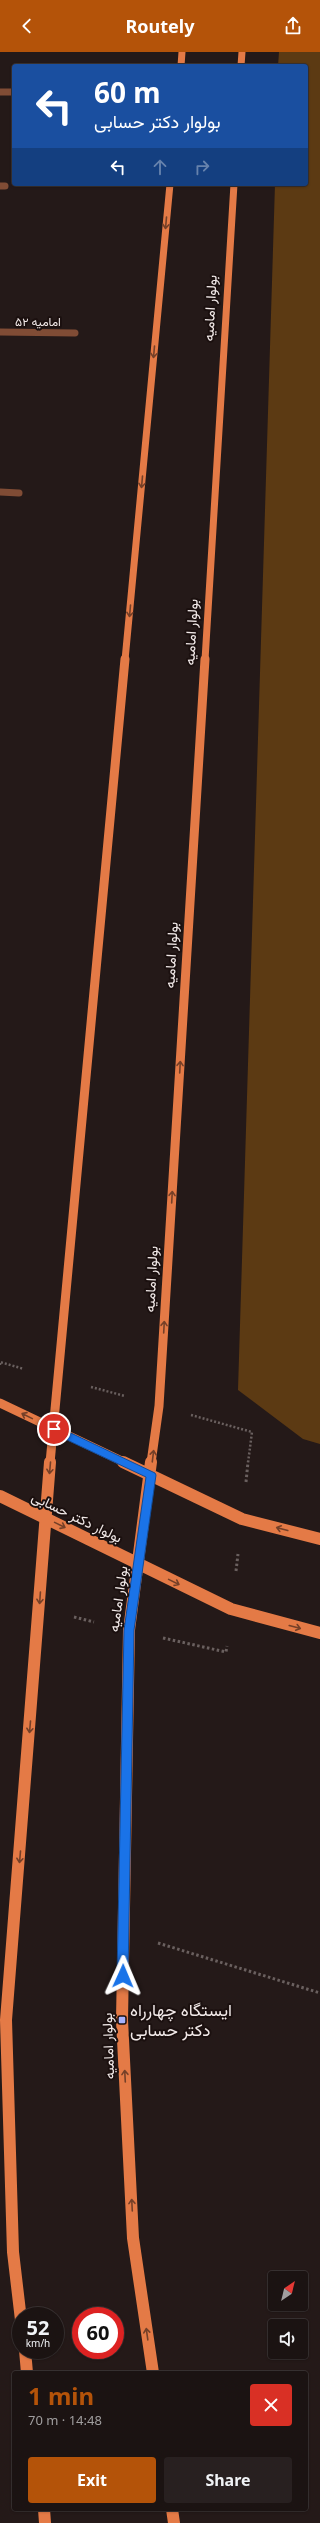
<!DOCTYPE html>
<meta charset="utf-8">
<style>
:root{--surface:#1b1312;--page:#282020;--text:#f1f3f6;--muted:#a09e9f;--line:#393232;--accent:#b45309}
body{margin:0;font-family:"Noto Sans",Vazirmatn,sans-serif;background:var(--page);color:var(--text);height:100vh;display:flex;flex-direction:column;font-size:15px;white-space:nowrap}
*{box-sizing:border-box;margin:0}
p{font-size:13px;color:var(--muted)}
.icon{flex:none;width:22px;height:22px;fill:none;stroke:currentColor;stroke-width:2;stroke-linecap:round;stroke-linejoin:round}
.map{position:relative;flex:1;overflow:hidden}
.drawer{position:absolute;left:12px;top:2319px;width:296px;height:140px;display:flex;flex-direction:column;background:var(--surface);border-radius:4px;box-shadow:0 1px 3px #0004,0 0 0 1px var(--line)}
.drawer>*{flex:none}
.guide{position:absolute;left:12px;top:12px;width:296px;height:122px;border-radius:4px;box-shadow:0 1px 3px #0004,0 0 0 1px var(--line);background:#1a4fa0;color:#fff;overflow:hidden}
.needle{width:26px;rotate:35deg}
.tools{position:absolute;left:268px;top:2219px;display:grid;gap:8px}
.tools a{display:grid;place-items:center;width:40px;height:40px;border-radius:4px;background:var(--surface);box-shadow:0 1px 3px #0004,0 0 0 1px var(--line);font-size:20px}
.speed{position:absolute;left:12px;top:2255px;display:flex;gap:8px;font-size:20px;font-weight:700;text-align:center}
.speed>*{display:grid;place-content:center;width:52px;height:52px;border-radius:50%;background:var(--surface);box-shadow:0 1px 3px #0004,0 0 0 1px var(--line);line-height:1}
.speed small{font-size:10px;font-weight:400}
.speed .limit{border:6px solid #d22;background:#fff;color:#111}
.pin{position:absolute;display:grid;place-items:center;width:34px;height:34px;color:#fff;margin:-17px;border:2px solid #fff;border-radius:50%;box-shadow:0 1px 4px #0007}
.me{position:absolute;width:44px;margin:-22px;rotate:1deg;stroke-linejoin:round;filter:drop-shadow(0 0 3px #0008)}
.turn{display:flex;align-items:center;gap:14px;height:84px;padding:0 16px;font-size:18px}
.turn .icon{width:52px;height:52px;stroke-width:2.5}
.turn b{display:block;font-size:28px;line-height:34px}
.lanes{display:flex;align-items:center;height:38px;padding:0 16px;background:#0003;justify-content:center;gap:20px;direction:ltr}
.lanes .off{opacity:.35}
.round{display:grid;place-items:center;flex:none;width:42px;height:42px;border-radius:4px;background:var(--page)}
.overview{display:flex;align-items:center;justify-content:space-between;height:68px;padding:0 16px}
h1{font-size:24px;font-weight:700;line-height:30px;color:var(--accent)}
.action{display:flex;gap:8px;margin-top:auto;padding:8px 16px}
.action a{flex:1;height:46px;border-radius:4px;background:var(--accent);color:#fff;font-size:16px;font-weight:700;line-height:46px;text-align:center}
.action a+a{background:var(--page);color:var(--text)}
header{display:flex;justify-content:space-between;align-items:center;height:52px;padding:0 16px;background:var(--accent);color:#fff;font-size:18px;font-weight:700}
.map>svg:first-child{display:block}
.green{fill:#5c3a13}
.lines{fill:none;stroke-linecap:round;stroke-linejoin:round}
.path-far1{stroke:#6a605f;stroke-width:2.5;stroke-dasharray:2 2;stroke-linecap:butt}
.path{stroke:#6a605f;stroke-width:3;stroke-dasharray:2.5 2.5;stroke-linecap:butt}
.minor{stroke:#804c35;stroke-width:7}
.major-far2{stroke:#e47a46;stroke-width:7}
.major-far1{stroke:#e47a46;stroke-width:9}
.major{stroke:#e47a46;stroke-width:12}
.oneway{stroke:#754028}
.route{fill:#1a73e8;stroke:#114b97}
.poi-dot{fill:#a6b1fc;stroke:#1b100f;stroke-width:1.5}
.labels{text-anchor:middle;stroke-width:4;stroke-linejoin:round;paint-order:stroke}
.far-street-label{font-size:12px;fill:#f2eae9;stroke:#1b100f}
.street-label{font-size:14px;fill:#f2eae9;stroke:#1b100f}
.near-poi-label{font-size:17px;fill:#f2eae9;stroke:#1b100f;text-anchor:start}
</style>
<header><svg class="icon" aria-label="back" viewBox="0 0 24 24"><path d="M15 5l-7 7 7 7"/></svg>Routely<svg class="icon" aria-label="share" viewBox="0 0 24 24"><path d="M12 15V3M7 8l5-5 5 5M5 13v7h14v-7"/></svg></header>
<div class="map">
<svg width="320" height="2471" viewBox="0 0 320 2471">
<rect width="100%" height="100%" fill="#241918"/>
<path class="green" d="M279 0H320V1392L303 1387 238 1338 275 132H306V14H278Z"/>
<g class="lines">
<path class="path-far1" d="M0 1313V1310L24 1317
M91 1335 125 1344
M191 1363 252 1380 248 1411"/>
<path class="path" d="M246 1430 248 1410
M236 1519 238 1502
M74 1565 94 1570
M163 1586 226 1600 227 1594
M158 1891 320 1941"/>
<path class="minor" d="M0 40H14
M0 134H5
M0 280 75 281
M0 440 19 441"/>
<path class="major-far2" d="M181 14 182 0
M241 14 242 0
M125 608 170 132
M205 608 234 132"/>
<path class="major-far1" d="M0 1351 126 1411
M50 1411 125 607
M151 1411 159 1354 205 607"/>
<path class="major" d="M123 1410 242 1467 320 1487
M151 1410 129 1578 122 1968 133 2186 153 2321
M0 1444 231 1557 320 1581
M21 2268 13 2200 6 1968 50 1410
M25 2298 27 2321
M44 2457 45 2471
M172 2457 174 2471"/>
</g>
<defs><path id="oneway-shaft" d="M-6 0H5M1.5-3L5.5 0L1.5 3" fill="none" stroke-width="1.6" stroke-linecap="round" stroke-linejoin="round"/></defs>
<g class="oneway">
<use href="#oneway-shaft" transform="translate(166 171) rotate(95)"/>
<use href="#oneway-shaft" transform="translate(154 300) rotate(95)"/>
<use href="#oneway-shaft" transform="translate(142 430) rotate(95)"/>
<use href="#oneway-shaft" transform="translate(130 559) rotate(95)"/>
<use href="#oneway-shaft" transform="translate(180 1015) rotate(-87)"/>
<use href="#oneway-shaft" transform="translate(172 1145) rotate(-87)"/>
<use href="#oneway-shaft" transform="translate(164 1275) rotate(-87)"/>
<use href="#oneway-shaft" transform="translate(27 1364) rotate(-154)"/>
<use href="#oneway-shaft" transform="translate(153 1404) rotate(-83)"/>
<use href="#oneway-shaft" transform="translate(50 1416) rotate(95)"/>
<use href="#oneway-shaft" transform="translate(60 1473) rotate(26)"/>
<use href="#oneway-shaft" transform="translate(282 1477) rotate(-165)"/>
<use href="#oneway-shaft" transform="translate(174 1530) rotate(26)"/>
<use href="#oneway-shaft" transform="translate(40 1546) rotate(94)"/>
<use href="#oneway-shaft" transform="translate(295 1575) rotate(15)"/>
<use href="#oneway-shaft" transform="translate(30 1675) rotate(95)"/>
<use href="#oneway-shaft" transform="translate(20 1805) rotate(95)"/>
<use href="#oneway-shaft" transform="translate(125 2024) rotate(-93)"/>
<use href="#oneway-shaft" transform="translate(132 2153) rotate(-93)"/>
<use href="#oneway-shaft" transform="translate(147 2282) rotate(-98)"/>
</g>
<path class="route" d="M54 1373 155 1421 156 1423 134 1578 128 1924 123 1929 117 1924 124 1578 146 1425 50 1380V1374Z"/>
<rect class="poi-dot" x="118" y="1964" width="8" height="8" rx="2"/>
<g class="labels">
<g class="far-street-label">
<text x="38" y="274">امامیه ۵۲</text>
</g>
<g class="street-label">
<text transform="translate(210 256) rotate(-87)" y="5">بولوار امامیه</text>
<text transform="translate(191 580) rotate(-87)" y="5">بولوار امامیه</text>
<text transform="translate(171 903) rotate(-87)" y="5">بولوار امامیه</text>
<text transform="translate(151 1227) rotate(-87)" y="5">بولوار امامیه</text>
<text transform="translate(77 1465) rotate(26)" y="5">بولوار دکتر حسابی</text>
<text transform="translate(118 1547) rotate(-82)" y="5">بولوار امامیه</text>
<text transform="translate(108 1994) rotate(-92)" y="5">بولوار امامیه</text>
</g>
<g class="near-poi-label">
<text x="130" y="1964">ایستگاه چهارراه<tspan x="130" dy="20">دکتر حسابی</tspan></text>
</g>
</g>
</svg>
<div class="tools">
<a><svg class="needle" viewBox="-14 -14 28 28"><path d="M0-13l5 13h-10z" fill="#e53935"/><path d="M0 13l5-13h-10z" fill="#a09e9f"/></svg></a>
<a><svg class="icon" aria-label="sound" viewBox="0 0 24 24"><path d="M4 9h4l5-4v14l-5-4H4zM17 9q2 3 0 6"/></svg></a>
</div>
<div class="speed"><div>52<small>km/h</small></div><div class="limit">60</div></div>
<div class="pin" style="left:54px;top:1377px;background:#d93025"><svg class="icon" aria-label="arrive" viewBox="0 0 24 24"><path d="M6 21V4h12l-3 4 3 4H6"/></svg></div>
<svg class="me" style="left:123px;top:1924px" viewBox="-20 -20 40 40"><path d="M0-17L14 15 0 8-14 15z" fill="#1a73e8" stroke="#fff" stroke-width="4"/></svg>
<div class="guide">
<div class="turn"><svg class="icon" aria-label="left" viewBox="0 0 24 24"><path d="M17 20v-9H6M10 6l-5 5 5 5"/></svg><div><b>60 m</b>بولوار دکتر حسابی</div></div>
<div class="lanes"><svg class="icon" aria-label="left" viewBox="0 0 24 24"><path d="M17 20v-9H6M10 6l-5 5 5 5"/></svg><svg class="icon off" aria-label="ahead" viewBox="0 0 24 24"><path d="M12 20V5M6 11l6-6 6 6"/></svg><svg class="icon off" aria-label="right" viewBox="0 0 24 24"><path d="M7 20v-9h11M14 6l5 5-5 5"/></svg></div>
</div>
<section class="drawer">
<div class="overview"><div><h1>1 min</h1><p>70 m · 14:48</p></div><a class="round" style="background:#d93025;color:#fff"><svg class="icon" aria-label="close" viewBox="0 0 24 24"><path d="M6 6l12 12M18 6L6 18"/></svg></a></div>
<div class="action"><a>Exit</a><a>Share</a></div>
</section>
</div>
